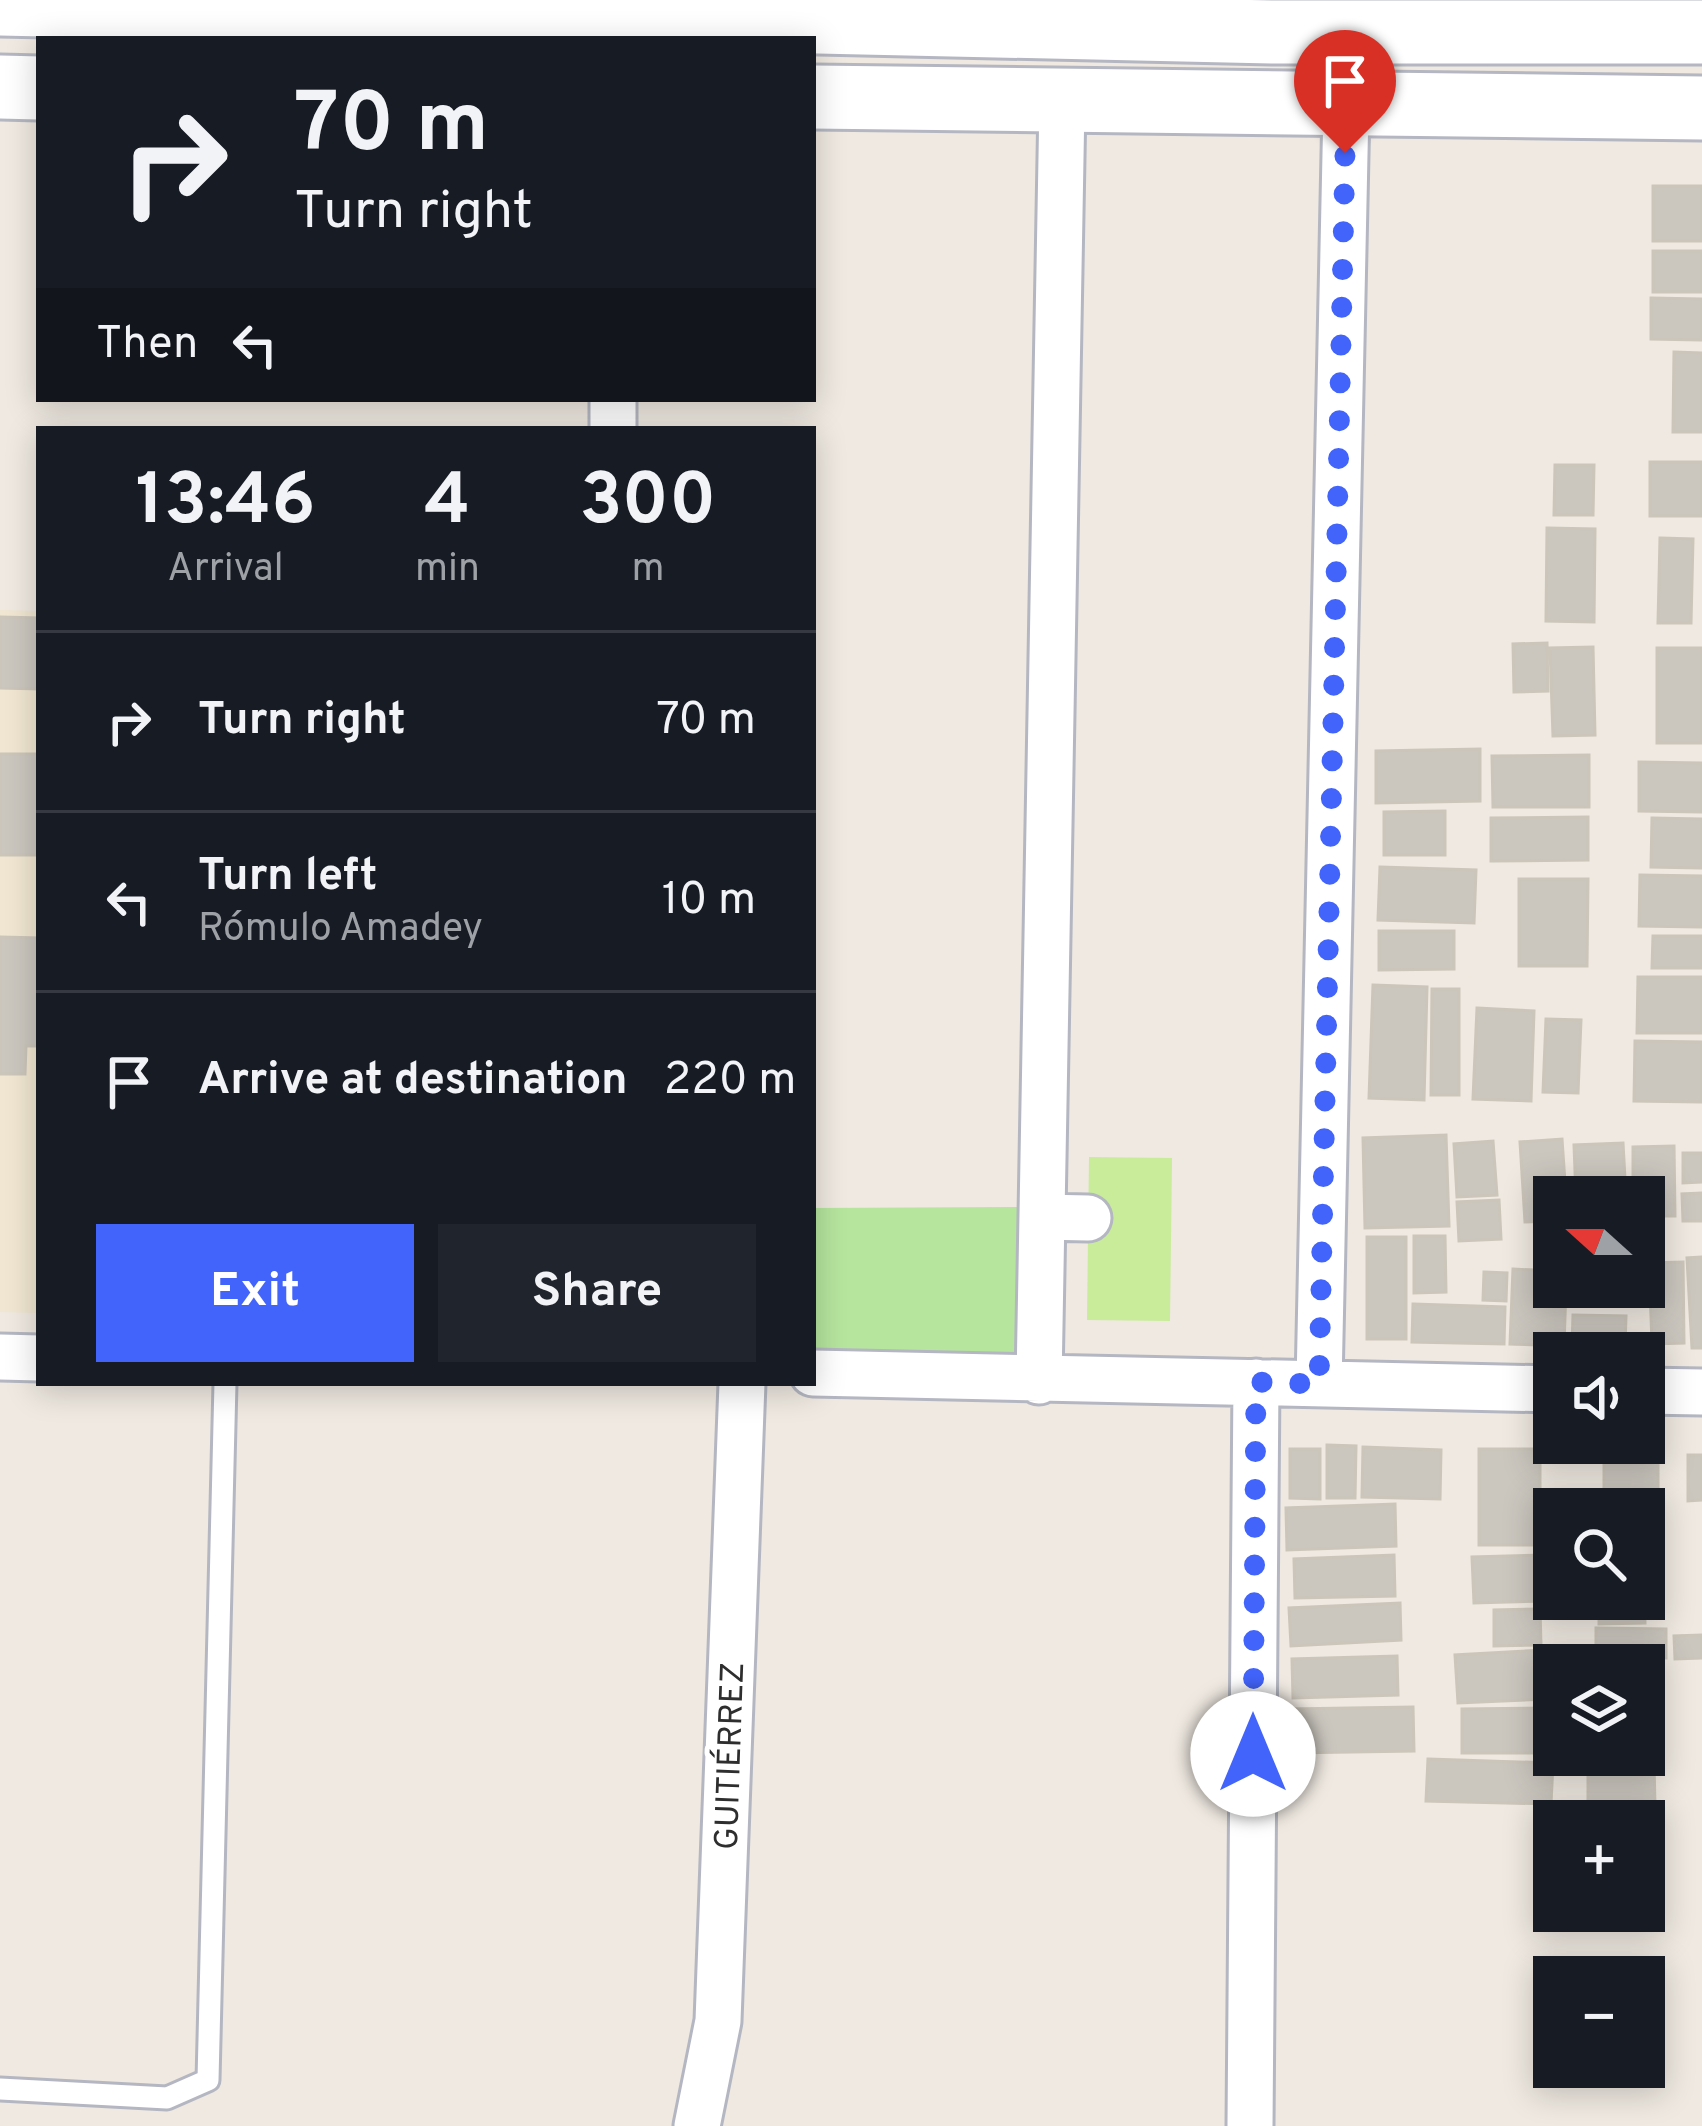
<!DOCTYPE html>
<meta charset="utf-8">
<style>
:root{--surface:#171b24;--page:#20242c;--text:#f1f3f6;--muted:#9ea1a6;--line:#363941;--accent:#4264fb}
body{margin:0;font-family:Overpass,sans-serif;background:var(--page);color:var(--text);height:100vh;display:flex;flex-direction:column;font-size:45px;white-space:nowrap}
*{box-sizing:border-box;margin:0}
p{font-size:39px;color:var(--muted)}
.icon{flex:none;width:66px;height:66px;fill:none;stroke:currentColor;stroke-width:2;stroke-linecap:round;stroke-linejoin:round}
.map{position:relative;flex:1;overflow:hidden}
.sheet{position:absolute;left:36px;top:426px;width:780px;height:960px;display:flex;flex-direction:column;background:var(--surface);border-radius:0px;box-shadow:0 6px 30px #0003}
.sheet>*{flex:none}
.guide{position:absolute;left:36px;top:36px;width:780px;height:366px;border-radius:0px;box-shadow:0 6px 30px #0003;background:#171b24;color:var(--text);overflow:hidden}
.needle{width:78px;rotate:291deg}
.tools{position:absolute;left:1533px;top:1176px;display:grid;gap:24px}
.tools a{display:grid;place-items:center;width:132px;height:132px;border-radius:0px;background:var(--surface);box-shadow:0 6px 30px #0003;font-size:60px}
.pin{position:absolute;display:grid;place-items:center;width:102px;height:102px;color:#fff;margin:-123px -51px;border-radius:50% 50% 50% 0;rotate:-45deg;box-shadow:0 0 12px #0007}
.pin .icon{rotate:45deg}
.me{position:absolute;width:132px;margin:-66px;rotate:0deg;stroke-linejoin:round;filter:drop-shadow(0 0 9px #0008)}
.turn{display:flex;align-items:center;gap:42px;height:252px;padding:0 60px;font-size:54px}
.turn .icon{width:156px;height:156px;stroke-width:2.5}
.turn b{display:block;font-size:84px;line-height:102px}
.then{display:flex;align-items:center;height:114px;padding:0 60px;background:#0003;gap:24px;font-size:45px}
.eta{display:flex;justify-content:space-evenly;align-items:center;height:204px;text-align:center}
.eta b{font-size:72px;font-weight:700;line-height:84px}
.primary-button{display:flex;gap:24px;margin-top:auto;padding:24px 60px}
.primary-button a{flex:1;height:138px;border-radius:0px;background:var(--accent);color:#fff;font-size:48px;font-weight:700;line-height:138px;text-align:center}
.primary-button a+a{background:var(--page);color:var(--text)}
ul{padding:0;list-style:none}
li{display:flex;align-items:center;gap:36px;height:180px;padding:0 60px;border-top:3px solid var(--line)}
li div{flex:1}
li b{display:block;font-size:45px}
li em{font-style:normal}
.map>svg:first-child{display:block}
.education{fill:#f0e6d1}
.green{fill:#b6e59e}
.pitch{fill:#c9ec9a}
.building{fill:#cbc7bf;stroke:#cbc5ba;stroke-width:3}
.lines{fill:none;stroke-linecap:round;stroke-linejoin:round}
.service-casing{stroke:#b4b7c1;stroke-width:27}
.minor-casing{stroke:#b4b7c1;stroke-width:51}
.secondary-casing{stroke:#b4b7c1;stroke-width:69}
.service{stroke:#fff;stroke-width:21}
.minor{stroke:#fff;stroke-width:45}
.secondary{stroke:#fff;stroke-width:63}
.route{stroke:#4264fb;stroke-width:21;stroke-dasharray:0 37.8}
.labels{text-anchor:middle;stroke-width:10;stroke-linejoin:round;paint-order:stroke}
.street-label{font-size:33px;fill:#2e2e2e;stroke:#fff}
</style>
<div class="map">
<svg width="1702" height="2126" viewBox="0 0 1702 2126">
<rect width="100%" height="100%" fill="#efe9e1"/>
<path class="education" d="M0 610 39 611V1313L0 1312Z"/>
<path class="green" d="M1021 1207 1018 1355 813 1352V1208Z"/>
<path class="pitch" d="M1089 1157 1172 1158 1170 1321 1087 1320Z"/>
<path class="building" d="M1653 186H1702V241H1653Z
M1653 251H1702V292H1653Z
M1651 298 1702 299V340L1651 339Z
M1674 352 1702 353V432H1673Z
M1650 462H1702V516H1650Z
M1555 465H1594L1593 515H1554Z
M1547 528 1595 529 1594 622 1546 621Z
M1660 538 1693 539 1691 623H1658Z
M0 617 39 618V689L0 688Z
M1547 643 1548 691 1514 692 1513 644Z
M1593 647 1595 735 1553 736 1550 648Z
M1657 648H1702V743H1657Z
M1480 749V801L1376 803V751Z
M0 754H39V855H0Z
M1589 755V807H1493L1492 756Z
M1639 762 1702 763V812L1639 811Z
M1445 811V855H1384V812Z
M1588 817V860L1491 861V818Z
M1652 818 1702 819V868L1651 867Z
M1380 867 1476 870 1474 923 1378 920Z
M1640 875 1702 876V927L1639 926Z
M1519 879H1588L1587 966H1519Z
M1379 931H1454V969L1379 970Z
M1653 936H1702V968H1652Z
M0 937 39 938V1046H26L25 1074H0Z
M1638 977H1702V1033H1637Z
M1373 985 1427 987 1424 1100 1369 1098Z
M1432 989H1459V1095H1431Z
M1477 1008 1534 1011 1531 1101 1473 1099Z
M1546 1019 1581 1020 1578 1093 1543 1092Z
M1635 1041 1702 1042V1102L1634 1101Z
M1446 1135 1449 1226 1365 1228 1363 1138Z
M1562 1139 1566 1197H1554V1221L1525 1222 1520 1142Z
M1493 1141 1497 1195 1457 1197 1454 1144Z
M1623 1143 1626 1197H1576L1574 1145Z
M1674 1146 1675 1216H1644V1197H1633V1147Z
M1683 1153H1702V1182L1683 1183Z
M1702 1193V1221H1683L1682 1194Z
M1499 1200 1501 1239 1459 1241 1457 1202Z
M1414 1236H1445L1446 1292 1414 1293Z
M1367 1237H1406V1339H1367Z
M1702 1257V1348H1692L1687 1258Z
M1683 1262 1684 1343 1652 1344 1649 1263Z
M1513 1269 1554 1271V1287H1566L1564 1346 1510 1344Z
M1484 1272 1507 1273 1506 1301 1483 1300Z
M1413 1304 1505 1307 1504 1344 1412 1342Z
M1573 1315 1626 1316 1625 1347H1572Z
M1327 1445 1356 1446 1355 1498H1327Z
M1363 1447 1441 1450 1440 1499 1362 1497Z
M1290 1449H1320V1499L1290 1498Z
M1479 1449H1540V1545H1479Z
M1688 1455H1702V1500L1688 1501Z
M1604 1463H1658V1552H1644V1509H1604Z
M1395 1504 1396 1546 1287 1550 1286 1508Z
M1394 1555 1395 1596 1295 1598 1294 1559Z
M1544 1555 1546 1601 1474 1603 1472 1557Z
M1644 1564 1645 1623 1599 1624V1599H1644Z
M1400 1603 1401 1640 1291 1646 1289 1608Z
M1540 1609 1541 1645 1494 1646V1610Z
M1596 1628 1666 1629V1658H1596Z
M1702 1635V1658L1675 1659 1674 1636Z
M1544 1650 1546 1699 1458 1703 1455 1655Z
M1397 1656 1398 1695 1293 1698 1292 1659Z
M1413 1707 1414 1751 1289 1753V1709Z
M1551 1708V1753H1462V1709Z
M1661 1710 1663 1754 1644 1755V1711Z
M1428 1759 1553 1763 1551 1804 1426 1801Z
M1588 1763H1654L1655 1806H1588Z"/>
<g class="lines">
<g class="service-casing">
<path id="service" d="M0 2089 167 2098 208 2080 225 1383"/>
</g>
<g class="minor-casing">
<path id="minor" d="M613 429V399
M1042 1217 1088 1218
M0 1357 39 1358
M813 1373 1554 1389
M1039 1381 1062 102
M1319 1384 1346 107
M1644 1391 1702 1392
M697 2126 718 2021 742 1383
M1250 2126 1256 1382"/>
</g>
<g class="secondary-casing">
<path id="secondary" d="M0 4 1272 32H1702
M0 87 39 88
M813 97 1702 108"/>
</g>
<use href="#service" class="service"/>
<use href="#minor" class="minor"/>
<use href="#secondary" class="secondary"/>
</g>
<g class="lines">
<path class="route" d="M1253 1754 1256 1382 1319 1384 1345 153"/>
</g>
<g class="labels">
<g class="street-label">
<text transform="translate(728 1756) rotate(-88)" y="12">GUITIÉRREZ</text>
</g>
</g>
</svg>
<div class="tools">
<a><svg class="needle" viewBox="-14 -14 28 28"><path d="M0-13l5 13h-10z" fill="#e53935"/><path d="M0 13l5-13h-10z" fill="#9ea1a6"/></svg></a>
<a><svg class="icon" aria-label="sound" viewBox="0 0 24 24"><path d="M4 9h4l5-4v14l-5-4H4zM17 9q2 3 0 6"/></svg></a>
<a><svg class="icon" aria-label="search" viewBox="0 0 24 24"><circle cx="10" cy="10" r="6"/><path d="M15 15l6 6"/></svg></a>
<a><svg class="icon" aria-label="layers" viewBox="0 0 24 24"><path d="M12 4l9 5-9 5-9-5zM3 14l9 5 9-5"/></svg></a>
<a>+</a>
<a>−</a>
</div>
<div class="pin" style="left:1345px;top:153px;background:#d93025"><svg class="icon" aria-label="arrive" viewBox="0 0 24 24"><path d="M6 21V4h12l-3 4 3 4H6"/></svg></div>
<svg class="me" style="left:1253px;top:1754px" viewBox="-20 -20 40 40"><circle r="19" fill="#fff"/><path d="M0-13L10 11 0 6-10 11z" fill="#4264fb"/></svg>
<div class="guide">
<div class="turn"><svg class="icon" aria-label="right" viewBox="0 0 24 24"><path d="M7 20v-9h11M14 6l5 5-5 5"/></svg><div><b>70 m</b>Turn right</div></div>
<div class="then">Then<svg class="icon" aria-label="left" viewBox="0 0 24 24"><path d="M17 20v-9H6M10 6l-5 5 5 5"/></svg></div>
</div>
<section class="sheet">
<div class="eta">
<div><b>13:46</b><p>Arrival</p></div>
<div><b>4</b><p>min</p></div>
<div><b>300</b><p>m</p></div>
</div>
<ul>
<li><svg class="icon" aria-label="right" viewBox="0 0 24 24"><path d="M7 20v-9h11M14 6l5 5-5 5"/></svg><div><b>Turn right</b></div><em>70 m</em></li>
<li><svg class="icon" aria-label="left" viewBox="0 0 24 24"><path d="M17 20v-9H6M10 6l-5 5 5 5"/></svg><div><b>Turn left</b><p>Rómulo Amadey</p></div><em>10 m</em></li>
<li><svg class="icon" aria-label="arrive" viewBox="0 0 24 24"><path d="M6 21V4h12l-3 4 3 4H6"/></svg><div><b>Arrive at destination</b></div><em>220 m</em></li>
</ul>
<div class="primary-button"><a>Exit</a><a>Share</a></div>
</section>
</div>
